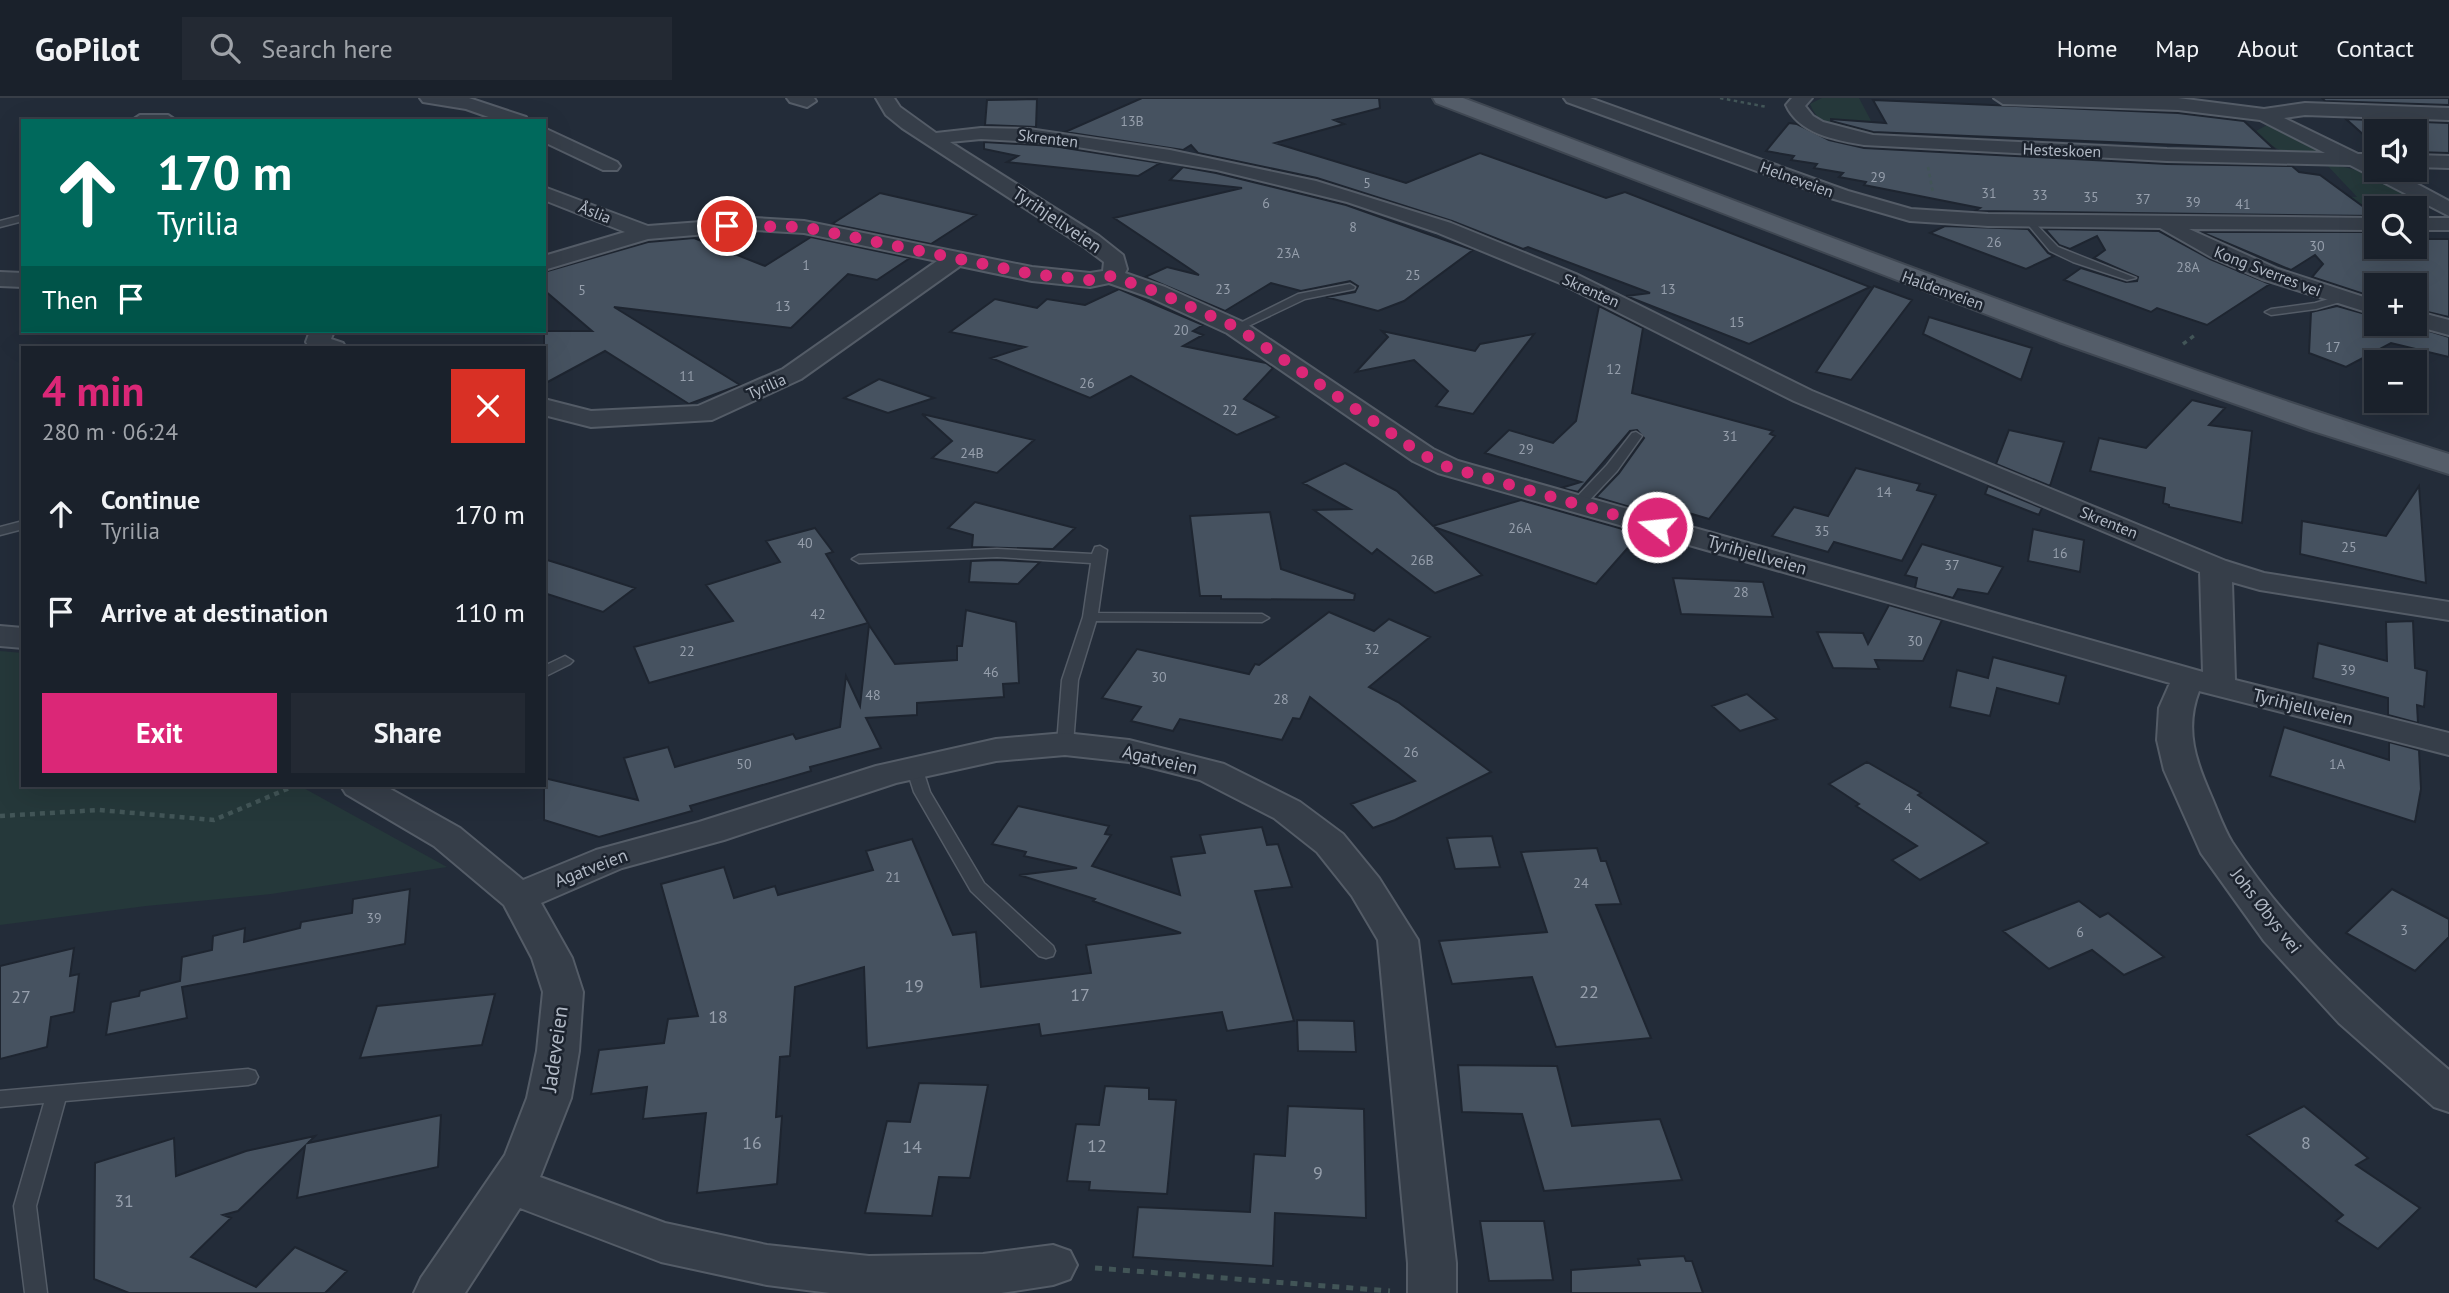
<!DOCTYPE html>
<meta charset="utf-8">
<style>
:root{--surface:#1a212b;--page:#232933;--text:#f1f3f6;--muted:#9fa3a9;--line:#383e47;--accent:#db2777}
body{margin:0;font-family:"PT Sans",sans-serif;background:var(--page);color:var(--text);height:100vh;display:flex;flex-direction:column;font-size:26px;white-space:nowrap}
*{box-sizing:border-box;margin:0}
p{font-size:23px;color:var(--muted)}
.icon{flex:none;width:38px;height:38px;fill:none;stroke:currentColor;stroke-width:2;stroke-linecap:round;stroke-linejoin:round}
.map{position:relative;flex:1;overflow:hidden}
.panel{position:absolute;left:21px;top:248px;width:525px;height:441px;display:flex;flex-direction:column;background:var(--surface);border-radius:0px;box-shadow:0 7px 28px #0002,0 0 0 2px var(--line)}
.panel>*{flex:none}
.hud{position:absolute;left:21px;top:21px;width:525px;height:214px;border-radius:0px;box-shadow:0 7px 28px #0002,0 0 0 2px var(--line);background:#00695c;color:#fff;overflow:hidden}
.buttons{position:absolute;left:2364px;top:21px;display:grid;gap:14px}
.buttons a{display:grid;place-items:center;width:63px;height:63px;border-radius:0px;background:var(--surface);box-shadow:0 7px 28px #0002,0 0 0 2px var(--line);font-size:35px}
.pin{position:absolute;display:grid;place-items:center;width:60px;height:60px;color:#fff;margin:-30px;border:4px solid #fff;border-radius:50%;box-shadow:0 2px 7px #0007}
.me{position:absolute;width:77px;margin:-38px;rotate:286deg;stroke-linejoin:round;filter:drop-shadow(0 0 5px #0008)}
.turn{display:flex;align-items:center;gap:24px;height:147px;padding:0 21px;font-size:32px}
.turn .icon{width:91px;height:91px;stroke-width:2.5}
.turn b{display:block;font-size:49px;line-height:60px}
.then{display:flex;align-items:center;height:66px;padding:0 21px;background:#0003;gap:14px;font-size:26px}
.round{display:grid;place-items:center;flex:none;width:74px;height:74px;border-radius:0px;background:var(--page)}
.headline{display:flex;align-items:center;justify-content:space-between;height:119px;padding:0 21px}
h1{font-size:42px;font-weight:600;line-height:52px;color:var(--accent)}
.action{display:flex;gap:14px;margin-top:auto;padding:14px 21px}
.action a{flex:1;height:80px;border-radius:0px;background:var(--accent);color:#fff;font-size:28px;font-weight:600;line-height:80px;text-align:center}
.action a+a{background:var(--page);color:var(--text)}
ul{padding:0;list-style:none}
li{display:flex;align-items:center;gap:21px;height:98px;padding:0 21px}
li div{flex:1}
li b{display:block;font-size:26px}
li em{font-style:normal}
header{display:flex;align-items:center;gap:42px;box-sizing:border-box;height:98px;padding:0 35px;background:var(--surface);border-bottom:2px solid var(--line)}
header strong{font-size:33px}
nav{display:flex;gap:38px;margin-inline-start:auto;font-size:24px}
.search{width:490px;height:63px;background:var(--page);display:flex;align-items:center;gap:18px;box-sizing:border-box;padding:0 24px;border-radius:0px;color:var(--muted);font-size:26px}
.map>svg:first-child{display:block}
.green{fill:#25383a}
.building{fill:#465260;stroke:#1e2530;stroke-width:2}
.lines{fill:none;stroke-linecap:round;stroke-linejoin:round}
.service-casing{stroke:#545c67;stroke-width:3}
.minor-casing{stroke:#545c67;stroke-width:4}
.primary-casing{stroke:#3f4752;stroke-width:4}
.path-far3{stroke:#425557;stroke-width:2.5;stroke-dasharray:3.5 3.5;stroke-linecap:butt}
.path-far2{stroke:#425557;stroke-width:3.5;stroke-dasharray:4.5 4.5;stroke-linecap:butt}
.path-far1{stroke:#425557;stroke-width:4.5;stroke-dasharray:5 5;stroke-linecap:butt}
.path{stroke:#425557;stroke-width:5;stroke-dasharray:7 7;stroke-linecap:butt}
.service{fill:#363e49;fill-rule:evenodd}
.minor{fill:#363e49;fill-rule:evenodd}
.primary{fill:#545d69;fill-rule:evenodd}
.route{stroke:#db2777;stroke-width:12;stroke-dasharray:0 21.6}
.labels{text-anchor:middle;stroke-width:5;stroke-linejoin:round;paint-order:stroke}
.number-label{font-size:14px;fill:#969fac}
.far-street-label{font-size:16px;fill:#b1b9c5;stroke:#1c232e}
.street-label{font-size:18px;fill:#b1b9c5;stroke:#1c232e}
.near-number-label{font-size:18px;fill:#969fac}
.near-street-label{font-size:21px;fill:#b1b9c5;stroke:#1c232e}
</style>
<header>
<strong>GoPilot</strong>
<div class="search"><svg class="icon" aria-label="search" viewBox="0 0 24 24"><circle cx="10" cy="10" r="6"/><path d="M15 15l6 6"/></svg>Search here</div>
<nav><a>Home</a><a>Map</a><a>About</a><a>Contact</a></nav>
</header>
<div class="map">
<svg width="2449" height="1195" viewBox="0 0 2449 1195">
<rect width="100%" height="100%" fill="#232c39"/>
<path class="green" d="M1822 0H1859L1879 38C1853 37 1820 33 1810 6Z
M2269 26 2319 49 2314 56C2281 55 2280 56 2256 33Z
M2326 66C2361 71 2402 83 2426 110V116L2415 120V110H2376V121H2281L2260 96 2357 99Z
M0 553 23 555V688H300L447 769 271 796 146 808 0 827Z"/>
<path class="building" d="M1142 0H1379L1380 10 1334 22 1344 26 1275 45 1406 85 1480 55 1606 100 1625 94 1870 189 1749 246 1626 198 1650 195 1528 149 1523 151 1452 123 1317 80 1198 55 1191 47 1183 52 1065 34Z
M2322 0H2449V7L2325 3Z
M1037 1 1036 29 985 27 987 2Z
M1873 2 2178 15 2244 23 2274 51 1873 34 1831 23V21L1886 25Z
M2346 21 2449 25V55L2415 54V33H2376V48Z
M1789 25 1797 26 1829 42 1864 50 2167 66 2292 68 2299 74 2320 77 2376 118 1975 113 1980 110 1864 87 1866 84 1839 79 1843 75 1814 70 1817 66 1791 62 1794 58 1766 53Z
M984 44 1053 48 1160 65 1138 78 1007 64 1018 58 984 51Z
M1183 69 1216 75 1346 107 1473 152 1404 203 1378 213 1326 199 1355 194 1358 188 1350 183 1301 193 1271 185 1225 213 1145 179 1167 169 1199 177 1114 120 1242 90 1170 82Z
M880 95 976 117 931 146 832 126Z
M1945 128 2028 131 2048 155 2054 158 2026 171 1930 135Z
M2045 131 2159 133 2210 161 2270 186 2207 227 2157 210 2151 214 2064 182 2081 170 2126 184 2137 183 2138 179 2094 160 2105 152 2097 138 2070 151 2059 147Z
M2201 134H2376V149H2415V141H2449V219L2415 211V187H2376V200L2312 179 2323 166 2315 157 2291 172Z
M811 139 910 160 877 182 848 176 791 230 614 209 740 287 689 306 605 253 544 286V233H592L544 192V174L648 144 694 140 765 168Z
M1874 188 1912 202 1851 282 1816 274Z
M1119 191 1203 227 1193 233 1203 237 1183 248 1266 265 1273 270 1244 301 1278 319 1237 337 1131 278 1090 300 991 260 1025 249 950 234 995 201 1037 210 1047 201 1085 207Z
M1599 208 1643 230 1632 295 1773 333 1770 336 1775 338 1709 421 1665 408 1657 417 1596 399 1619 375 1644 340 1637 332 1630 333 1578 394 1561 390 1581 384 1485 355 1509 332 1553 345 1576 323Z
M2337 208 2376 219V226H2406L2449 239V259L2391 245 2346 269 2309 255 2311 214Z
M1929 219 2032 250 2021 282 1923 236Z
M1382 233 1475 253 1480 246 1534 236 1473 316 1436 308 1448 293 1414 262 1356 274 1388 239Z
M879 281 934 300 888 315 844 300Z
M2192 302 2225 310 2209 327 2252 333 2242 425 2169 409V407L2163 405 2165 390 2090 373 2099 340 2146 350Z
M922 316 1034 342 997 375 932 360 952 343Z
M2009 332 2064 344 2050 388 1996 366Z
M1345 365 1397 393 1433 428 1521 402 1640 436 1596 486 1434 429 1482 477 1435 495 1377 451 1372 456 1314 412 1350 411 1303 385Z
M1856 370 1920 386 1917 392 1936 397 1902 463 1834 444 1828 454 1772 438 1794 409 1828 418Z
M1988 388 2042 410 2039 417 1985 396Z
M2419 388 2426 485 2300 456 2302 423 2386 438Z
M975 404 1075 430 1053 451 972 449 973 437 948 430Z
M1270 414 1281 471 1355 496 1354 502 1221 501V498H1200L1190 418Z
M815 430 833 454 826 456 868 525 649 585 634 549 733 523 706 487 780 464 766 443Z
M2033 431 2084 442 2080 474 2028 463Z
M1922 446 2003 469 1988 496 1958 491 1953 500 1915 490 1917 480 1905 477Z
M544 461 570 469 635 490 603 514 544 495Z
M997 462 1040 464 1018 486 969 484 971 463Z
M1673 480 1763 484 1773 519 1681 516Z
M1889 507 1942 522 1923 563 1875 562 1879 571 1833 570 1817 534 1863 535 1868 546Z
M966 512 1016 524 1019 585 1003 586 1004 599 917 605V617L866 620 881 650 810 669 811 673 690 708 692 713 599 739 544 722V680L638 702 624 660 668 649 675 669 793 636 796 641 840 629 846 578 860 608 869 527 895 566 957 562V548H962Z
M1329 514 1374 533 1389 521 1430 539 1369 589 1398 604 1491 674 1395 722 1373 730 1351 706 1415 683 1310 599 1300 621 1293 620 1282 642 1180 621 1173 633 1131 623 1141 609 1102 600 1137 551 1249 576 1255 566 1259 567Z
M2413 523 2415 570 2427 573 2424 609 2417 607 2418 625 2388 617V600L2313 580 2318 545 2387 563 2386 524Z
M1993 559 2066 578 2059 606 1997 590 1990 618 1950 609 1957 572 1988 580Z
M1747 596 1777 621 1740 633 1712 608Z
M2284 629 2389 662V644L2419 652 2421 691 2415 724 2270 678Z
M1867 664 1921 695 1918 697 1988 745 1920 782 1892 762 1917 748 1856 708 1859 706 1829 686Z
M1018 708 1109 728 1105 736 1111 737 1092 768 1180 797 1171 759 1205 755 1200 737 1262 729 1267 747 1278 746 1292 789 1255 793 1294 923 1227 933 1222 914 1041 938 1039 926 867 950 864 869 795 889 790 958 780 959 776 1019 782 1018 777 1086 697 1095 706 1015 643 1021 647 989 591 996 599 952 664 945 668 921 698 918 661 786 724 769 734 800 775 788 778 797 873 772 866 753 912 741 953 837 976 834 981 889 1091 875 1086 847 1181 835 1093 803 1095 801 1019 777 1077 770 1024 758 1026 754 992 746Z
M1492 738 1500 769 1455 771 1447 740Z
M1597 750 1601 763H1606L1621 806 1596 807 1651 940 1556 949 1532 879 1452 886 1439 843 1547 834 1521 754Z
M410 791 405 846 182 889 187 920 106 937 111 904 139 898 140 893 180 883 182 859 212 852 213 838 245 830 244 844 300 830 301 824 352 815 353 801Z
M2392 791 2449 821V839L2415 873 2346 835Z
M2079 803 2100 819 2108 815 2164 859 2124 877 2092 852 2049 871 2003 833Z
M74 850 70 878 79 876 74 914 51 919 47 949 0 961V868Z
M495 896 482 947 360 960 377 908Z
M1297 922 1354 923 1356 954 1298 953Z
M1458 967 1557 968 1572 1028 1660 1021 1682 1082 1544 1093 1522 1016 1462 1014Z
M919 985 988 987 970 1080 939 1079 932 1118 865 1115 887 1023 910 1024Z
M1105 988 1149 990V1001L1176 1002 1167 1096 1089 1092 1090 1084 1067 1083 1076 1026 1099 1027Z
M1288 1008 1364 1011 1366 1120 1275 1115 1273 1168 1133 1159 1138 1109 1250 1114 1254 1056 1285 1058Z
M2304 1008 2368 1060 2356 1067 2420 1110 2378 1151 2336 1123 2343 1117 2247 1037Z
M441 1017 438 1069 297 1100 305 1048 238 1113 223 1117 231 1120 191 1159 256 1189 295 1149 347 1173 325 1195H129L94 1181 95 1065 174 1040 176 1078 246 1053 315 1038 308 1045Z
M1480 1123H1544L1553 1182 1489 1183Z
M1684 1158 1686 1163H1692L1703 1195H1571V1172L1640 1167 1638 1161Z"/>
<g class="lines">
<g class="service-casing">
<path id="service" d="M23 117V123L0 129V123Z
M2030 120 2058 149 2136 180 2127 182 2073 164 2050 153 2025 123Z
M1350 186 1355 189 1354 191 1305 201 1240 232 1230 230 1298 196Z
M2343 197 2347 198V202L2316 211 2271 217 2265 214 2271 211 2315 205Z
M1636 334 1642 338 1617 373 1583 409H1573L1571 406 1573 403 1607 367 1632 335Z
M23 423V431L0 437V429Z
M1100 448 1107 452 1098 515 1262 516 1269 520 1262 524 1096 523 1078 582 1073 646 1065 651 1057 646 1062 582 1083 519 1091 465 997 459 859 465 852 461 859 457 997 451 1092 456 1095 449Z
M565 558 573 563 570 566 544 579V568Z
M914 664 922 669 930 694 984 785 1053 848 1055 853 1053 858 1046 860 1039 858 971 793 914 694 906 669Z
M248 971 255 973 258 979 255 985 248 987 65 1003 36 1108 47 1195H25L14 1108 44 1005 0 1009V993Z"/>
</g>
<g class="minor-casing">
<path id="minor" d="M420 0H469L526 19 528 23H500L466 11 423 4Z
M787 0H814L816 3 807 9 790 4Z
M876 0H894L900 9 936 35 981 30 1029 31 1170 52 1316 83 1451 125 1576 176 1812 293 2226 463 2264 475 2449 504V522L2260 492 2232 484 2235 582 2449 635V657L2199 593C2184 632 2196 664 2212 700 2218 714 2224 731 2232 744 2290 833 2369 904 2449 972V1014L2434 1009 2339 925 2264 843 2201 755 2164 672 2157 642 2159 610 2170 585 1438 375 1413 363 1227 235 1149 199 1109 185 1090 189 1032 183 960 168 801 281 712 322 591 329 544 317V301L591 313 698 308 783 271 937 163 804 135 754 132 648 141 544 172V158L625 134 544 102V89L648 128 754 120 804 123 1032 169 1090 175 1103 173 1104 164 1083 148 902 30 886 17ZM981 41 1053 45 1217 72 1347 104 1436 134 1560 185 1794 303 2200 474 2203 574 1458 363 1433 351 1245 225 1165 189 1125 175 1127 171 1123 157 1099 138 950 44Z
M1564 0H1590L1848 93 1911 111 1988 116 2376 120V132L2189 131 2278 171 2376 203V217L2262 181 2211 159 2160 130 1988 128 1910 123 1834 101 1567 4Z
M1792 0H1812L1805 8 1813 18 1823 24 1873 37 2167 51 2325 55 2260 22 2178 12 2003 6 1994 0H2178L2264 11 2305 5 2449 10V22L2305 17 2284 20 2358 56H2376V72H2391L2449 103V118L2350 67 2167 63 1864 47C1835 42 1799 36 1786 7Z
M140 17H168L177 23H131Z
M544 30 617 64 620 68 617 72H603L544 44Z
M2415 57 2449 58V70L2415 69Z
M2415 120H2449V132H2415Z
M0 174 23 175V189L0 188Z
M2415 213 2449 222V237L2409 226H2415Z
M310 233H334L331 241 343 245 346 250 309 249 306 244Z
M0 528 23 530V550L0 548Z
M1065 635 1129 642 1224 666 1300 704 1343 736 1379 780 1418 842 1456 1165V1195H1408V1165L1378 842 1352 798 1317 754 1274 720 1200 682 1129 664 1065 657 996 663 896 685 724 742 622 770 541 805 572 860 583 894 579 953 571 1000 540 1079 665 1125 767 1147 869 1158 983 1156 1053 1147 1070 1153 1077 1167 1070 1181 1053 1187 1001 1195H830L767 1187 661 1164 520 1110 465 1195H414L421 1180 505 1057 527 1000 537 953 543 894 532 860 504 807 434 748 346 696 341 688H385L460 730 523 782 596 752 699 724 876 668 996 641Z"/>
</g>
<g class="primary-casing">
<path id="primary" d="M1433 0H1463C1790 123 2115 252 2449 356V376L2310 332 2059 244 1436 5Z"/>
</g>
<path class="path-far3" d="M1720 0 1767 9
M1928 69 1933 95"/>
<path class="path-far2" d="M2183 246 2195 237"/>
<path class="path-far1" d="M0 718 99 712 214 722 294 688"/>
<path class="path" d="M1095 1170 1390 1193"/>
<use href="#service" class="service"/>
<use href="#minor" class="minor"/>
<use href="#primary" class="primary"/>
</g>
<g class="lines">
<path class="route" d="M727 128 804 129 1032 176 1090 182 1111 178 1157 194 1236 229 1423 357 1448 369 1657 429"/>
</g>
<g class="labels">
<g class="number-label">
<text x="1132" y="28">13B</text>
<text x="1878" y="84">29</text>
<text x="1367" y="90">5</text>
<text x="1989" y="100">31</text>
<text x="2040" y="102">33</text>
<text x="2091" y="104">35</text>
<text x="2143" y="106">37</text>
<text x="2193" y="109">39</text>
<text x="1266" y="110">6</text>
<text x="2243" y="111">41</text>
<text x="1353" y="134">8</text>
<text x="1994" y="149">26</text>
<text x="2317" y="153">30</text>
<text x="1288" y="160">23A</text>
<text x="806" y="172">1</text>
<text x="2188" y="174">28A</text>
<text x="1413" y="182">25</text>
<text x="1223" y="196">23</text>
<text x="1668" y="196">13</text>
<text x="582" y="197">5</text>
<text x="783" y="213">13</text>
<text x="1737" y="229">15</text>
<text x="1181" y="237">20</text>
<text x="2333" y="254">17</text>
<text x="1614" y="276">12</text>
<text x="687" y="283">11</text>
<text x="1087" y="290">26</text>
<text x="1230" y="317">22</text>
<text x="1730" y="343">31</text>
<text x="1526" y="356">29</text>
<text x="972" y="360">24B</text>
<text x="1884" y="399">14</text>
<text x="1520" y="435">26A</text>
<text x="1822" y="438">35</text>
<text x="805" y="450">40</text>
<text x="2349" y="454">25</text>
<text x="2060" y="460">16</text>
<text x="1422" y="467">26B</text>
<text x="1952" y="472">37</text>
<text x="1741" y="499">28</text>
<text x="818" y="521">42</text>
<text x="1915" y="548">30</text>
<text x="1372" y="556">32</text>
<text x="687" y="558">22</text>
<text x="2348" y="577">39</text>
<text x="991" y="579">46</text>
<text x="1159" y="584">30</text>
<text x="873" y="602">48</text>
<text x="1281" y="606">28</text>
<text x="1411" y="659">26</text>
<text x="744" y="671">50</text>
<text x="2337" y="671">1A</text>
<text x="1908" y="715">4</text>
<text x="893" y="784">21</text>
<text x="1581" y="790">24</text>
<text x="374" y="825">39</text>
<text x="2404" y="837">3</text>
<text x="2080" y="839">6</text>
</g>
<g class="far-street-label">
<text transform="translate(1048 40) rotate(7)" y="6">Skrenten</text>
<text transform="translate(2062 52) rotate(2)" y="6">Hesteskoen</text>
<text transform="translate(1797 81) rotate(20)" y="6">Helneveien</text>
<text transform="translate(595 114) rotate(22)" y="6">Åslia</text>
<text transform="translate(2268 173) rotate(21)" y="6">Kong Sverres vei</text>
<text transform="translate(1591 192) rotate(24)" y="6">Skrenten</text>
<text transform="translate(1943 192) rotate(20)" y="6">Haldenveien</text>
<text transform="translate(766 288) rotate(-24)" y="6">Tyrilia</text>
<text transform="translate(2109 424) rotate(22)" y="6">Skrenten</text>
</g>
<g class="street-label">
<text transform="translate(1057 122) rotate(34)" y="6">Tyrihjellveien</text>
<text transform="translate(1757 457) rotate(16)" y="6">Tyrihjellveien</text>
<text transform="translate(2303 609) rotate(14)" y="6">Tyrihjellveien</text>
<text transform="translate(1160 662) rotate(13)" y="6">Agatveien</text>
<text transform="translate(591 770) rotate(-21)" y="6">Agatveien</text>
<text transform="translate(2266 813) rotate(52)" y="6">Johs Øbys vei</text>
</g>
<g class="near-number-label">
<text x="914" y="894">19</text>
<text x="1589" y="900">22</text>
<text x="1080" y="903">17</text>
<text x="21" y="905">27</text>
<text x="718" y="925">18</text>
<text x="752" y="1051">16</text>
<text x="2306" y="1051">8</text>
<text x="1097" y="1054">12</text>
<text x="912" y="1055">14</text>
<text x="1318" y="1081">9</text>
<text x="124" y="1109">31</text>
</g>
<g class="near-street-label">
<text transform="translate(555 951) rotate(-82)" y="7">Jadeveien</text>
</g>
</g>
</svg>
<div class="buttons">
<a><svg class="icon" aria-label="sound" viewBox="0 0 24 24"><path d="M4 9h4l5-4v14l-5-4H4zM17 9q2 3 0 6"/></svg></a>
<a><svg class="icon" aria-label="search" viewBox="0 0 24 24"><circle cx="10" cy="10" r="6"/><path d="M15 15l6 6"/></svg></a>
<a>+</a>
<a>−</a>
</div>
<div class="pin" style="left:727px;top:128px;background:#d93025"><svg class="icon" aria-label="arrive" viewBox="0 0 24 24"><path d="M6 21V4h12l-3 4 3 4H6"/></svg></div>
<svg class="me" style="left:1657px;top:429px" viewBox="-20 -20 40 40"><circle r="17" fill="#db2777" stroke="#fff" stroke-width="3"/><path d="M0-11L8 9 0 5-8 9z" fill="#fff"/></svg>
<div class="hud">
<div class="turn"><svg class="icon" aria-label="ahead" viewBox="0 0 24 24"><path d="M12 20V5M6 11l6-6 6 6"/></svg><div><b>170 m</b>Tyrilia</div></div>
<div class="then">Then<svg class="icon" aria-label="arrive" viewBox="0 0 24 24"><path d="M6 21V4h12l-3 4 3 4H6"/></svg></div>
</div>
<section class="panel">
<div class="headline"><div><h1>4 min</h1><p>280 m · 06:24</p></div><a class="round" style="background:#d93025;color:#fff"><svg class="icon" aria-label="close" viewBox="0 0 24 24"><path d="M6 6l12 12M18 6L6 18"/></svg></a></div>
<ul>
<li><svg class="icon" aria-label="ahead" viewBox="0 0 24 24"><path d="M12 20V5M6 11l6-6 6 6"/></svg><div><b>Continue</b><p>Tyrilia</p></div><em>170 m</em></li>
<li><svg class="icon" aria-label="arrive" viewBox="0 0 24 24"><path d="M6 21V4h12l-3 4 3 4H6"/></svg><div><b>Arrive at destination</b></div><em>110 m</em></li>
</ul>
<div class="action"><a>Exit</a><a>Share</a></div>
</section>
</div>
